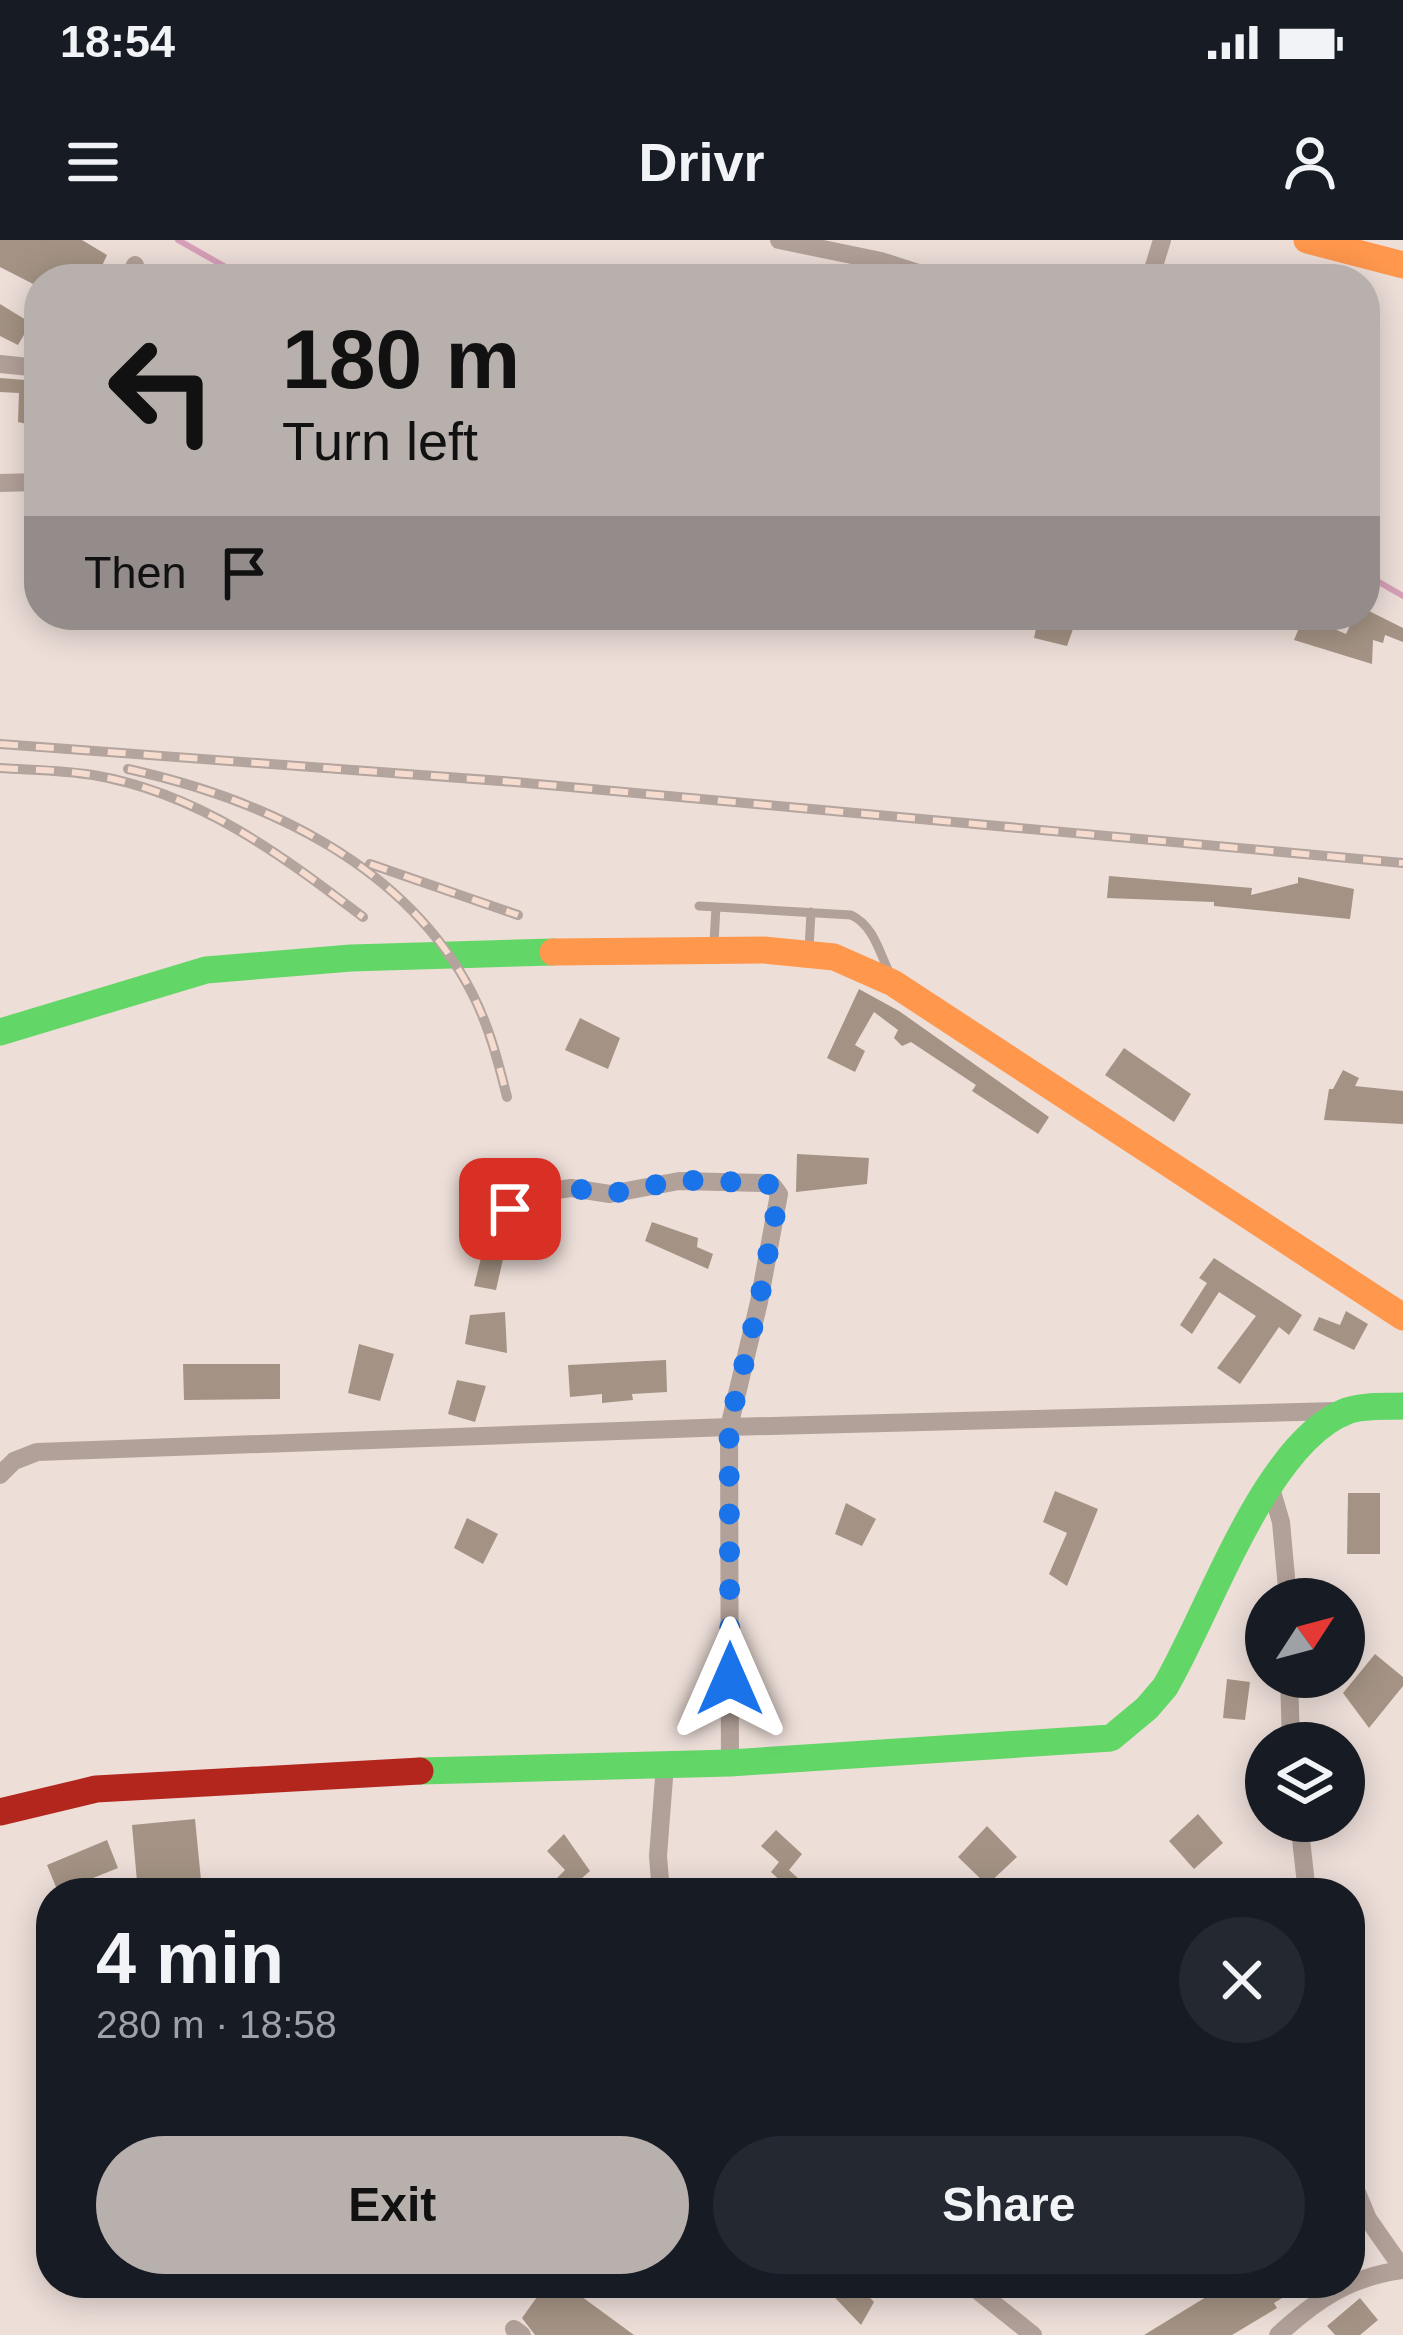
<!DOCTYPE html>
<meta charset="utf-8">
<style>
:root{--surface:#171b24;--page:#242831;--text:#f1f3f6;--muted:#9ea1a6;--accent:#b8b0ad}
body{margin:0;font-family:Arial,sans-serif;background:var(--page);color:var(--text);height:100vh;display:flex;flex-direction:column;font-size:45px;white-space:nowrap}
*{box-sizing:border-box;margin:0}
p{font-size:39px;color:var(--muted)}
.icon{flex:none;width:66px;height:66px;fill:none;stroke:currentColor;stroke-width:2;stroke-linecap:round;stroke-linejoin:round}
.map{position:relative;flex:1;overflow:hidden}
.drawer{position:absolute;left:36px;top:1638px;width:1329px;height:420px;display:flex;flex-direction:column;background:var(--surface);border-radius:48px;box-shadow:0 6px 30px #0003}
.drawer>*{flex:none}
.top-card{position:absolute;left:24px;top:24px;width:1356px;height:366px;border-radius:48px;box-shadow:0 6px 30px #0003;background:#b8b0ad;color:#111;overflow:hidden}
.needle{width:78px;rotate:54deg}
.tools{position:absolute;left:1245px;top:1338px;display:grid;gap:24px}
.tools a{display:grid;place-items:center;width:120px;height:120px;border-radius:50%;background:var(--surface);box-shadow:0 6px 30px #0003;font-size:60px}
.pin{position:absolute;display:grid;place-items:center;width:102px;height:102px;color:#fff;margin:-51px;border-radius:24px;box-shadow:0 6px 18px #0006}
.me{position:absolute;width:132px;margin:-66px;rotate:0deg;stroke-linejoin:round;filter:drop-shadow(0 0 9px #0008)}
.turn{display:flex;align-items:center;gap:42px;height:252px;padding:0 60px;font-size:54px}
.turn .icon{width:156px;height:156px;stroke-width:2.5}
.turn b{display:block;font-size:84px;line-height:102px}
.then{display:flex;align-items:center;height:114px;padding:0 60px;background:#0003;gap:24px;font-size:45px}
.round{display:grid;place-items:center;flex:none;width:126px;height:126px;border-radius:63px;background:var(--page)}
.head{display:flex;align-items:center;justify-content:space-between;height:204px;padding:0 60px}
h1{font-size:72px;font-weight:700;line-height:90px}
.action{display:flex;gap:24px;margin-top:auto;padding:24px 60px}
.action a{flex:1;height:138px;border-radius:72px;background:var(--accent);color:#111;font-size:48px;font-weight:700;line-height:138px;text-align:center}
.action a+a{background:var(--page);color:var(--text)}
.status{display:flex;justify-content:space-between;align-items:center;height:84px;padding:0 60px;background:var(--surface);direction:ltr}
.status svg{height:33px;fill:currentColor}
header{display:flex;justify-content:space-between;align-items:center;height:156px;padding:0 60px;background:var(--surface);font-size:54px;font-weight:700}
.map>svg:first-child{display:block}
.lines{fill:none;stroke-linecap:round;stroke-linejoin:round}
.stream{stroke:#d7a0b8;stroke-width:6}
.building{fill:#a49384}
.lane{stroke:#b2a199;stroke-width:9}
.street{stroke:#b2a199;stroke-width:18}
.fast{stroke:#63d668;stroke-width:27}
.slow{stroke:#ff974d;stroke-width:27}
.jam{stroke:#b3261e;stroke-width:27}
.rail-casing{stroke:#b3a49e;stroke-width:10}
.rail{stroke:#f6dbcf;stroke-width:6;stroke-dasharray:18;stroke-linecap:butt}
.route{stroke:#1a73e8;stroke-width:21;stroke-dasharray:0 37.8}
</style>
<div class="status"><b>18:54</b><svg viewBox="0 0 49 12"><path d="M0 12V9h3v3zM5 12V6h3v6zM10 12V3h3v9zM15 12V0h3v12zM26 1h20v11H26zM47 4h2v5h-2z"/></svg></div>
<header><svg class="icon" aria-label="menu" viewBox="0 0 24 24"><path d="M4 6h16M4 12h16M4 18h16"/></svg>Drivr<svg class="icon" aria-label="person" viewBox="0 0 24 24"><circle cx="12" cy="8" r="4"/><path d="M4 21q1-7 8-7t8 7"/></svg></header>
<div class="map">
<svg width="1403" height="2095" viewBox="0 0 1403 2095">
<rect width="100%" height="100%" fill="#edded8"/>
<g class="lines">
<path class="stream" d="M178 0 231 30 322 39
M1365 334 1403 356"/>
</g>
<path class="building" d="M0 0H82L107 15 96 39H39V47L0 27Z
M0 64 31 83 18 105 0 96Z
M0 138 39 141V161L34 160 31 185 18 182 19 153 0 152Z
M1365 369 1403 388V402L1385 395 1383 403 1373 400 1372 424 1294 400 1304 376 1346 394 1355 375H1365Z
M1039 375H1078L1067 406 1034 398Z
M1109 636 1252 648 1251 655 1298 643V637L1354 649 1350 679 1214 666V662L1107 658Z
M859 749 899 771 1049 877 1038 894 972 851 976 845 911 802 902 806 894 798 898 790 874 772 855 805 865 811 855 832 827 818Z
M580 778 620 798 608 829 565 810Z
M1124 808 1191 854 1174 882 1105 835Z
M1343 830 1359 838 1355 846 1403 851V884L1324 880 1329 849H1333Z
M797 914 869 918 867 944 796 952Z
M652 982 698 998 697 1007 713 1014 708 1029 645 1001Z
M496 991 508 997 496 1050 474 1046 487 994Z
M1214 1018 1302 1075 1289 1095 1279 1087 1240 1144 1217 1128 1256 1076 1219 1052 1192 1094 1180 1085 1207 1043 1199 1038Z
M1346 1071 1368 1084 1354 1110 1313 1090 1319 1077 1340 1085Z
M505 1072 507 1113 465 1104 470 1075Z
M359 1104 394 1114 380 1161 348 1153Z
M666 1120 667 1152 632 1154 633 1160 602 1163V1154L570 1157 568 1125Z
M183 1124H280V1159L184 1160Z
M457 1140 486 1146 475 1182 448 1174Z
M1055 1251 1098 1269 1067 1346 1049 1334 1067 1293 1043 1282Z
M1348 1253H1380V1314H1347Z
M846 1263 876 1279 862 1306 835 1294Z
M467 1278 498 1294 483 1324 454 1308Z
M1375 1414 1403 1437V1446L1369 1488 1343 1453Z
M1227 1439 1250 1442 1245 1480 1223 1478Z
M1198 1574 1223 1603 1194 1629 1169 1601Z
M195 1579 201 1640 163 1644 164 1651 138 1653 132 1585Z
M987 1586 1017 1617 987 1645 958 1617Z
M776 1590 802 1614 789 1630 800 1640 790 1650 771 1632 779 1622 761 1606Z
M564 1594 590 1631 565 1653 555 1640 565 1630 547 1611Z
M107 1600 118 1628 58 1652 47 1625Z
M547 2043H563L634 2095H535L522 2078Z
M821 2043H856L874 2062 861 2085Z
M1229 2043H1307L1274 2063 1277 2068 1232 2095H1144Z
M1360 2058 1378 2080 1360 2095H1335L1327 2086Z"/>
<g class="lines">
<path class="lane" d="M699 666 851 675C873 685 879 711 889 732
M714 703 716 667
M809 709 811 672"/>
<path class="street" d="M779 0 881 21 937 39
M129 39 135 25
M861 39 881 21
M1150 39 1162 0
M0 124 39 128
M0 243 39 242
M485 981 550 951 571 948 610 954 679 941 763 943 772 945 779 954 759 1062 729 1187 730 1523
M0 1235 14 1221 37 1212 729 1187 1337 1171
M1270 1245 1281 1282 1288 1359
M1289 1437 1291 1503
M1299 1581 1307 1653
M661 1653 658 1616 665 1525
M1350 1936 1368 1979 1403 2029
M968 2043 1033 2095
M514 2089 522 2095
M1278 2095C1317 2059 1350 2037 1403 2030"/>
<path class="fast" d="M0 792 206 730 351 718 553 712
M420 1531 730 1523 1111 1498 1147 1468 1165 1447C1209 1373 1265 1202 1347 1171 1364 1165 1385 1167 1403 1166"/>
<path class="slow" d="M1307 0 1403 25
M553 712 764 710 834 717 893 743 1403 1077"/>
<path class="jam" d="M0 1572 96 1549 420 1531"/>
<g class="rail-casing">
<path id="rail" d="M0 504 515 542 1403 623
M0 528C31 530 63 530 93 535 199 553 280 614 363 677
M128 529C263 559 405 623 472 753 489 786 498 821 507 857
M370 624 518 675"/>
</g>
<use href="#rail" class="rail"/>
</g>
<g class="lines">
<path class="route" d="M510 969 550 951 571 948 610 954 679 940 763 943 772 945 779 955 759 1062 729 1186 730 1439"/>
</g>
</svg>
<div class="tools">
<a><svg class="needle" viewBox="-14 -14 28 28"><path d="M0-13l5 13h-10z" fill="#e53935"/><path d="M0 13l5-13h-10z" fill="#9ea1a6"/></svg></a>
<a><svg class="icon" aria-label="layers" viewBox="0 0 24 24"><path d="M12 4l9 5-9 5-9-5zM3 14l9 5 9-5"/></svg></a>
</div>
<div class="pin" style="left:510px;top:969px;background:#d93025"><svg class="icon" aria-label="arrive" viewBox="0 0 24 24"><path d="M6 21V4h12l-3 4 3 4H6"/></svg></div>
<svg class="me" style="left:730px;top:1439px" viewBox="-20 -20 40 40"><path d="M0-17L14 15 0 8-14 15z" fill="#1a73e8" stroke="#fff" stroke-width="4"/></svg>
<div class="top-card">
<div class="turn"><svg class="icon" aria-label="left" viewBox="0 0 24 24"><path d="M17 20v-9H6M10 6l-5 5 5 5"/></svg><div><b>180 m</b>Turn left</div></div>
<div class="then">Then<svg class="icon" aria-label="arrive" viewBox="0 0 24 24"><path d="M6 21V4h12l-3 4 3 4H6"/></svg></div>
</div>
<section class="drawer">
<div class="head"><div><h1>4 min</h1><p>280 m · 18:58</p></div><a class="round"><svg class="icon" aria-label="close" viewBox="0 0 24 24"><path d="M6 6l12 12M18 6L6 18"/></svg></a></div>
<div class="action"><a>Exit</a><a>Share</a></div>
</section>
</div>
